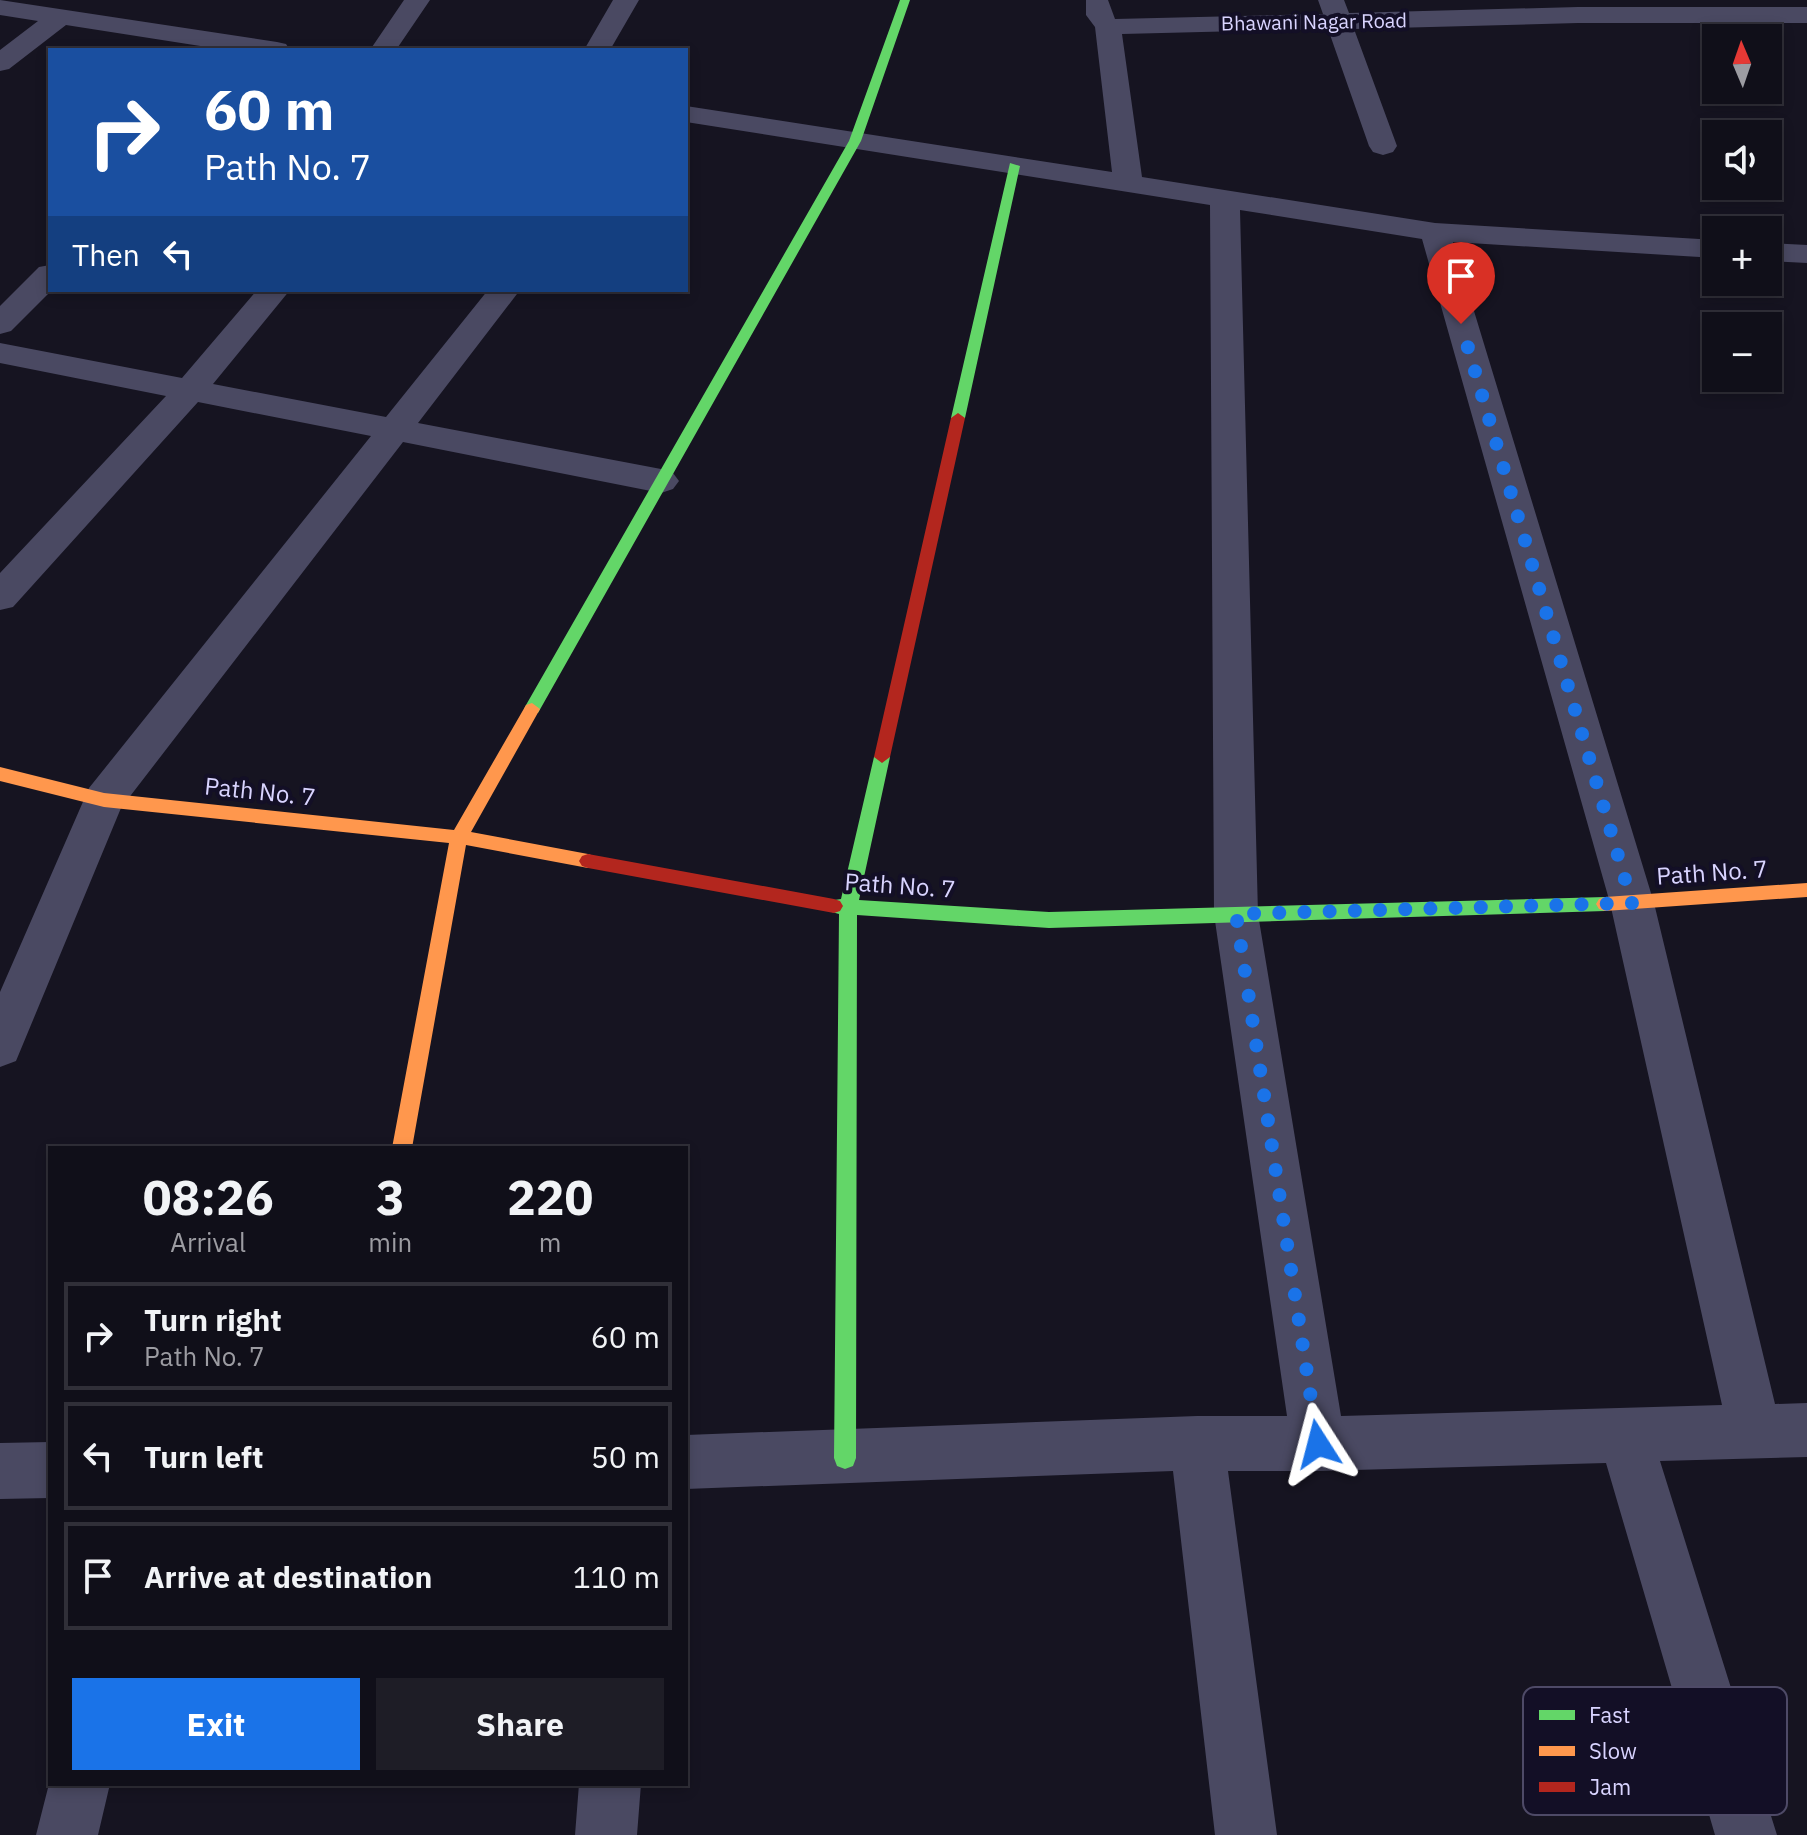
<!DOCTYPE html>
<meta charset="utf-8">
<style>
:root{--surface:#100f19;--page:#1e1d26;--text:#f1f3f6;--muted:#9c9ca2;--line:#302f38;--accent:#1a73e8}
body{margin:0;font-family:"IBM Plex Sans",sans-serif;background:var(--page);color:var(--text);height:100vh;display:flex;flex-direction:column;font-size:30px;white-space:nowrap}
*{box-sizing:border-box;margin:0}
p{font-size:26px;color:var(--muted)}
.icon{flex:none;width:44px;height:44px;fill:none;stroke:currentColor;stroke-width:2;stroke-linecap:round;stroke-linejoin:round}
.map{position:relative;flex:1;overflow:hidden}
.details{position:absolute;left:48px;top:1146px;width:640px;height:640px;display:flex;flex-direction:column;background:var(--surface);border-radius:0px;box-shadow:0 4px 12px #0003,0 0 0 2px var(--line)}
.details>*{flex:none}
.hud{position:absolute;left:48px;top:48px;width:640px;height:244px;border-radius:0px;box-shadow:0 4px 12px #0003,0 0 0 2px var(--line);background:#1a4fa0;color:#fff;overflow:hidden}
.needle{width:52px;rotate:358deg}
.tools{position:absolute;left:1702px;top:24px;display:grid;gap:16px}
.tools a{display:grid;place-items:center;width:80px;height:80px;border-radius:0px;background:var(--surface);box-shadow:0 4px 12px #0003,0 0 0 2px var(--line);font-size:40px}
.pin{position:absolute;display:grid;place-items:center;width:68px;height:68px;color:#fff;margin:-82px -34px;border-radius:50% 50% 50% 0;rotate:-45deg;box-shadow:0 0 8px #0007}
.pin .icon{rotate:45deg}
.me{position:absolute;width:88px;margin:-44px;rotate:351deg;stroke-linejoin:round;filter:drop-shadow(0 0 6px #0008)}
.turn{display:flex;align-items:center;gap:28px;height:168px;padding:0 24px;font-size:36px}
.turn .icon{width:104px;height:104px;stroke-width:2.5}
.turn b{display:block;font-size:56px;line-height:68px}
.then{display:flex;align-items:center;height:76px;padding:0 24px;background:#0003;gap:16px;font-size:30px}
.eta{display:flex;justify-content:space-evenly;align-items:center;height:136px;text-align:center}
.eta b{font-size:48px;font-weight:700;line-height:56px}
.button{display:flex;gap:16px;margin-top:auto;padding:16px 24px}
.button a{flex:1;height:92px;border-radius:0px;background:var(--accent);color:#fff;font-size:32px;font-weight:700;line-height:92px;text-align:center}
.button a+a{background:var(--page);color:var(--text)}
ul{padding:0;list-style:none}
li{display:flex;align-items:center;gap:24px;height:108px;margin:0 16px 12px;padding:0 8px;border:4px solid var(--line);border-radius:0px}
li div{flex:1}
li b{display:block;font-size:30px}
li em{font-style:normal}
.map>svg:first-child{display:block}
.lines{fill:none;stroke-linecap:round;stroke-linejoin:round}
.street{fill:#4a4962;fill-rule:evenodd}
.fast{fill:#63d668;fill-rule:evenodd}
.slow{fill:#ff974d;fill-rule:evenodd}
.jam{fill:#b3261e;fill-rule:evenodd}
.route{stroke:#1a73e8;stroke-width:14;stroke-dasharray:0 25.2}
.labels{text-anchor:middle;stroke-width:8;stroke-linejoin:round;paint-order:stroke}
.far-street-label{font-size:20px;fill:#d9d4ff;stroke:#130f26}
.street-label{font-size:24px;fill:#d9d4ff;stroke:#130f26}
.key{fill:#130f26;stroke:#4e4a67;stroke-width:2}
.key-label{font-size:22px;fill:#d9d4ff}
</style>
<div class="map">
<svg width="1807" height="1835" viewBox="0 0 1807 1835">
<rect width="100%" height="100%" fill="#161421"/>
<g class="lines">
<path class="street" d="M0 0 277 42 286 44 290 50H226L66 25 9 69 0 71V50L38 21 0 15Z
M404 0H430L396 50H370Z
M613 0H639L610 50H584Z
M1086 0H1108L1115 19 1323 14 1318 0H1344L1349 13 1578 7H1807V23H1578L1354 29 1397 146 1393 152 1383 155 1373 152 1369 146 1328 29 1122 34 1142 177 1435 223 1716 240V258L1453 242 1654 903 1775 1404 1807 1403V1457L1660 1461 1777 1835H1715L1606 1463 1318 1471H1228L1277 1835H1215L1173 1471 686 1489V1435L1197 1416H1287L1214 914 1210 205 686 122V106L1112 172 1095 27 1086 15ZM1240 210 1422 239 1610 903 1722 1405 1341 1416 1258 914Z
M1768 243 1807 245V263L1768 261Z
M50 265 52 290 11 331 0 334V306L39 267Z
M257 290H290L213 384 386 417 488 290H520L418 423 661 469 673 473 679 481 673 489 661 493 403 442 121 808 16 1061 0 1067V992L89 788 371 436 198 402 13 607 0 610V573L166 396 0 363V343L182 378Z
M50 1442V1498L0 1499V1443Z
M50 1780V1784H110L98 1835H36Z
M579 1784H641L637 1835H575Z"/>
<path class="fast" d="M900 0H910L861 141 538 713H526L524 709 526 705 849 141Z
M1010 163 1020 166 965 418 958 423 951 418Z
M882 751 890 757 859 900 1049 912 1605 897 1611 899 1614 904 1611 909 1605 911 1049 928 857 915 856 1458 853 1466 845 1469 837 1466 834 1458 839 914 828 911 825 906 828 901 841 899 874 757Z"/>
<path class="slow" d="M532 703 540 709 471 832 588 854 594 856 597 861 594 866 588 868 466 845 412 1148H392L449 843 104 807 0 781V767L104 793 454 830 526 705Z
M1807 883V897L1605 911 1599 909 1596 904 1599 899 1605 897Z"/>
<path class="jam" d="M958 413 965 418 890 757 882 763 874 757 951 418Z
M588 854 834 899 840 901 843 906 840 911 834 913 588 868 582 866 579 861 582 856Z"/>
</g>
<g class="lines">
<path class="route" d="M1318 1444 1236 914 1632 903 1461 324"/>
</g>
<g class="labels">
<g class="far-street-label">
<text transform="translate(1314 22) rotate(-1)" y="7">Bhawani Nagar Road</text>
</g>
<g class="street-label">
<text transform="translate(260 792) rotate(6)" y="8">Path No. 7</text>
<text transform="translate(1712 873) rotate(-4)" y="8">Path No. 7</text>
<text transform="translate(900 886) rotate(4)" y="8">Path No. 7</text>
</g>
</g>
<rect x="1523" y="1687" width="264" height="128" rx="12" class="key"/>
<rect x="1539" y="1710" width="36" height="10" fill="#63d668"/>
<rect x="1539" y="1746" width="36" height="10" fill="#ff974d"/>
<rect x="1539" y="1782" width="36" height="10" fill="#b3261e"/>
<g class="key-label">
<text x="1589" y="1723">Fast</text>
<text x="1589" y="1759">Slow</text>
<text x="1589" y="1795">Jam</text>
</g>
</svg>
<div class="tools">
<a><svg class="needle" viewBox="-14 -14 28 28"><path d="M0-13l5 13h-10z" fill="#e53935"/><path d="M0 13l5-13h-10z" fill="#9c9ca2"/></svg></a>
<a><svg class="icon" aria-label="sound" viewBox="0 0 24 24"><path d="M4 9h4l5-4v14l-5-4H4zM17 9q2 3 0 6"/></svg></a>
<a>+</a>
<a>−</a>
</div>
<div class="pin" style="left:1461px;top:324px;background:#d93025"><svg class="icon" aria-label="arrive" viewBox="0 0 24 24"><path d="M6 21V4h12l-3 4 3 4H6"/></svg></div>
<svg class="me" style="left:1318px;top:1444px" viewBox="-20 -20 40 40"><path d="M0-17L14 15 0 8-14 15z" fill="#1a73e8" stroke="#fff" stroke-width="4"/></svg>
<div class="hud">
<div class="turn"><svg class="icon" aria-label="right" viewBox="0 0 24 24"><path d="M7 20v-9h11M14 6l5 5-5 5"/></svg><div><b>60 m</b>Path No. 7</div></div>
<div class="then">Then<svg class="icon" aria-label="left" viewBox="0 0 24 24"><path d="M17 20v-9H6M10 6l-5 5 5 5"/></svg></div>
</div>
<section class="details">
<div class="eta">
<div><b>08:26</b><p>Arrival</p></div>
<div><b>3</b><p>min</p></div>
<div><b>220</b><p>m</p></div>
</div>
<ul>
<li><svg class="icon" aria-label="right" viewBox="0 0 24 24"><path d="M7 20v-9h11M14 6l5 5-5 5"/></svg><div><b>Turn right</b><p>Path No. 7</p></div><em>60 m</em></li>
<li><svg class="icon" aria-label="left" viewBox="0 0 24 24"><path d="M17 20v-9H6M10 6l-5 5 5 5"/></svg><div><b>Turn left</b></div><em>50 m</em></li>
<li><svg class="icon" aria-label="arrive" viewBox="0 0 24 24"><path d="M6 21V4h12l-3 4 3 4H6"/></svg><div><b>Arrive at destination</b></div><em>110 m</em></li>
</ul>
<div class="button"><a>Exit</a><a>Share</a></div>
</section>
</div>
